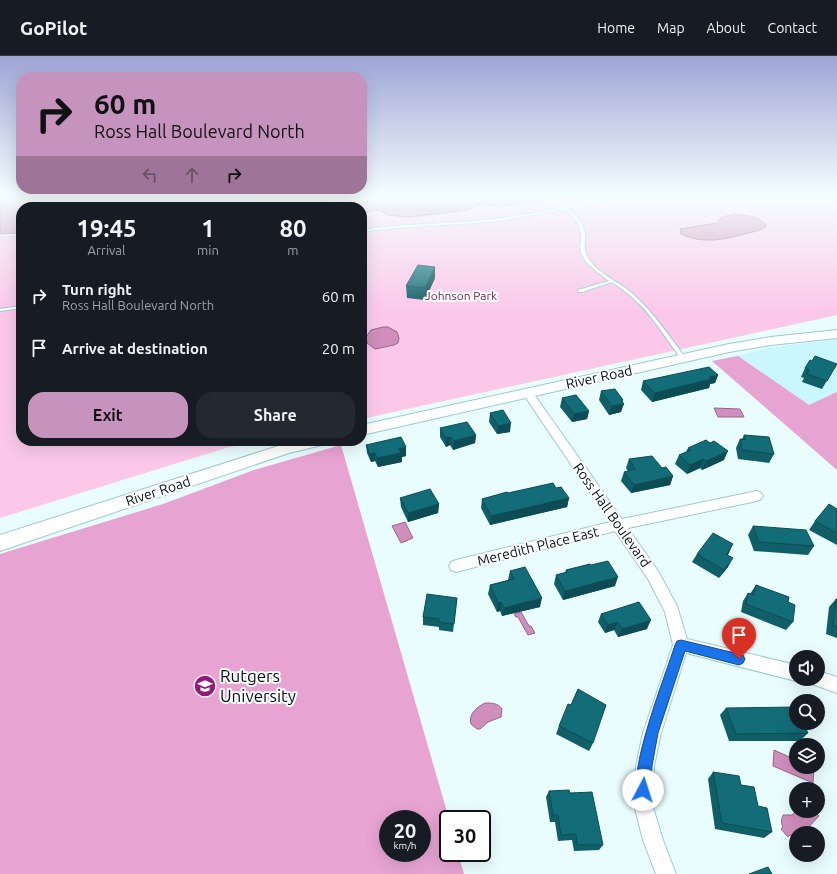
<!DOCTYPE html>
<meta charset="utf-8">
<style>
:root{--surface:#171b24;--page:#242831;--text:#f1f3f6;--muted:#9ea1a6;--line:#363941;--accent:#c692be}
body{margin:0;font-family:Ubuntu,sans-serif;background:var(--page);color:var(--text);height:100vh;display:flex;flex-direction:column;font-size:15px;white-space:nowrap}
*{box-sizing:border-box;margin:0}
p{font-size:13px;color:var(--muted)}
.icon{flex:none;width:22px;height:22px;fill:none;stroke:currentColor;stroke-width:2;stroke-linecap:round;stroke-linejoin:round}
.map{position:relative;flex:1;overflow:hidden}
.panel{position:absolute;left:16px;top:146px;width:351px;height:244px;display:flex;flex-direction:column;background:var(--surface);border-radius:16px;box-shadow:0 4px 16px #0002}
.panel>*{flex:none}
.top-card{position:absolute;left:16px;top:16px;width:351px;height:122px;border-radius:16px;box-shadow:0 4px 16px #0002;background:#c692be;color:#111;overflow:hidden}
.controls{position:absolute;left:789px;top:594px;display:grid;gap:8px}
.controls a{display:grid;place-items:center;width:36px;height:36px;border-radius:50%;background:var(--surface);box-shadow:0 4px 16px #0002;font-size:20px}
.speed{position:absolute;left:379px;top:754px;display:flex;gap:8px;font-size:20px;font-weight:700;text-align:center}
.speed>*{display:grid;place-content:center;width:52px;height:52px;border-radius:50%;background:var(--surface);box-shadow:0 4px 16px #0002;line-height:1}
.speed small{font-size:10px;font-weight:400}
.speed .limit{border:2px solid #111;border-radius:6px;background:#fff;color:#111}
.pin{position:absolute;display:grid;place-items:center;width:34px;height:34px;color:#fff;margin:-41px -17px;border-radius:50% 50% 50% 0;rotate:-45deg;box-shadow:0 0 4px #0007}
.pin .icon{rotate:45deg}
.me{position:absolute;width:44px;margin:-22px;rotate:5deg;stroke-linejoin:round;filter:drop-shadow(0 0 3px #0008)}
.turn{display:flex;align-items:center;gap:14px;height:84px;padding:0 12px;font-size:18px}
.turn .icon{width:52px;height:52px;stroke-width:2.5}
.turn b{display:block;font-size:28px;line-height:34px}
.lanes{display:flex;align-items:center;height:38px;padding:0 12px;background:#0003;justify-content:center;gap:20px;direction:ltr}
.lanes .off{opacity:.35}
.eta{display:flex;justify-content:space-evenly;align-items:center;height:68px;text-align:center}
.eta b{font-size:24px;font-weight:700;line-height:28px}
.cta{display:flex;gap:8px;margin-top:auto;padding:8px 12px}
.cta a{flex:1;height:46px;border-radius:16px;background:var(--accent);color:#111;font-size:16px;font-weight:700;line-height:46px;text-align:center}
.cta a+a{background:var(--page);color:var(--text)}
ul{padding:0;list-style:none}
li{display:flex;align-items:center;gap:12px;height:52px;padding:0 12px}
li div{flex:1}
li b{display:block;font-size:15px}
li em{font-style:normal}
header{display:flex;align-items:center;gap:24px;box-sizing:border-box;height:56px;padding:0 20px;background:var(--surface);border-bottom:1px solid var(--line)}
header strong{font-size:19px}
nav{display:flex;gap:22px;margin-inline-start:auto;font-size:14px}
.map>svg:first-child{display:block}
.built{fill:#caf7fe}
.green{fill:#fbc8ea}
.forest{fill:#e7a3d2;fill-rule:evenodd}
.water{fill:#d08ebc;stroke:#926889}
.lines{fill:none;stroke-linecap:round;stroke-linejoin:round}
.stream{stroke:#926889;stroke-width:2}
.lane-casing{stroke:#9ccad1;stroke-width:2}
.street-casing{stroke:#9ccad1;stroke-width:2}
.secondary-casing{stroke:#9ccad1;stroke-width:2}
.lane{fill:#fff;fill-rule:evenodd}
.street{fill:#fff;fill-rule:evenodd}
.secondary{fill:#fff;fill-rule:evenodd}
.wall{fill:#105e67}
.shaded-wall{fill:#0d4c54}
.building{fill:#136d78;stroke:#0d4c54}
.route{fill:#1a73e8;stroke:#114b97}
.labels{text-anchor:middle;stroke-width:4;stroke-linejoin:round;paint-order:stroke}
.far-park-label{font-size:12px;fill:#6c205a;stroke:#fff}
.street-label{font-size:14px;fill:#011013;stroke:#fff}
.near-poi-label{font-size:17px;fill:#011013;stroke:#fff;text-anchor:start}
</style>
<header>
<strong>GoPilot</strong>
<nav><a>Home</a><a>Map</a><a>About</a><a>Contact</a></nav>
</header>
<div class="map">
<svg width="837" height="818" viewBox="0 0 837 818">
<rect width="100%" height="100%" fill="#e9fcfe"/>
<path class="built" d="M837 283V414L712 305 768 292Z"/>
<path class="green" d="M361 141H837V259L362 363V151H305Z
M21 179V385H260L226 392 0 462V180Z"/>
<path class="forest" d="M738 300 809 349 837 336V414L712 305Z
M341 389 449 763 448 797H458L464 818H0V498L163 448 254 414ZM388 763H422V797H388Z"/>
<path class="water" d="M0 141H355L282 151H21V177L0 178Z
M384 141H559L497 151 478 148 469 154 409 161 388 159 379 154 367 156 365 158H362V151H348Z
M733 158C746 159 759 160 767 170 760 175 752 176 744 178 723 184 702 188 681 178L680 173 717 167 720 162Z
M383 271H388L397 276 399 282 398 287 394 289 375 293 367 287 366 281 371 274Z
M714 352 740 353 744 361H718Z
M405 466 413 482 401 487 392 470Z
M521 556 529 570H531L535 577 528 579 518 561H516L514 558Z
M485 647C492 647 498 647 502 653L501 661 488 666 480 673H477L471 668C468 658 477 651 485 647Z
M774 694 796 704V711H814L813 727 773 710Z
M796 755H814L819 760 803 777H796V779L793 780 790 779 788 781 781 773 783 771C781 767 781 764 783 759H792Z"/>
<g class="lines">
<path class="stream" d="M345 143 354 149"/>
<g class="lane-casing">
<path id="lane" d="M612 141H617L567 153C576 159 585 168 585 180 585 187 583 193 587 200 597 218 620 226 634 239 654 257 669 280 685 301V303H681C666 282 652 259 632 241 626 236 619 231 612 226L582 236H578V234L609 225C599 217 585 209 581 196 579 191 581 186 581 181 582 168 573 160 564 153 534 159 505 165 475 167 438 170 400 170 362 176V174C400 168 439 168 477 165 523 161 567 150 612 141Z
M21 250V252L0 255V253Z"/>
</g>
<g class="street-casing">
<path id="street" d="M527 333 531 334 622 463 757 435 761 437 763 440 761 443 757 445 628 472 658 515 677 550 687 583 796 609V623H800L796 625 686 597 661 677 654 710 651 745 663 784 676 818H656L643 784 633 745 636 710 643 677 673 589 665 556 648 523 615 475 456 516 451 514 449 510 451 506 456 504 610 466 522 336Z
M818 615 837 621V637L812 628 810 623H818Z"/>
</g>
<g class="secondary-casing">
<path id="secondary" d="M837 274V282L771 289 729 296 362 379V369L729 288 771 281Z
M294 385H324L322 389 289 397 0 495V479Z"/>
</g>
<use href="#lane" class="lane"/>
<use href="#street" class="street"/>
<use href="#secondary" class="secondary"/>
</g>
<path class="wall" d="M435 211V222L425 244 407 242 406 230Z
M805 312 832 316 822 333 802 326 804 322 801 321Z
M718 319 715 327 710 328 709 332 652 346 641 334 643 325Z
M601 335 622 346 621 356 609 359 599 344Z
M562 342 589 355 587 363 572 366 560 351Z
M490 357 510 376 497 378 489 366Z
M440 372 476 379 475 387 453 394 450 389 446 391 440 381Z
M744 379 774 398 769 407 738 403 736 392 740 383H742Z
M366 389 406 400 402 401V406L378 411 375 405 371 406 367 397Z
M688 392 724 404 702 414 700 412 687 418 675 408 679 399 686 396Z
M629 403 662 412 673 420 670 429 631 437 621 425 624 416 628 415 626 412Z
M508 437 569 442 567 451 490 469 481 452 482 443Z
M400 442 439 448 438 457 408 466 401 451Z
M837 453V489L809 474 815 465Z
M753 470 814 490 808 499 754 495 748 479Z
M729 497 727 499 728 511 719 522 692 506 697 498Z
M591 509 615 530 563 544 554 528 556 519 565 517 566 514Z
M510 515 540 551 502 560 500 555 497 556 488 538 490 529 508 524Z
M756 529 788 546 793 566 786 574 741 556 743 545 748 537 750 538Z
M457 542 453 576 439 574V571L423 569V561Z
M836 543H837V582L826 578 829 551Z
M601 558 647 573 618 581 614 574 605 577 598 566Z
M571 649 593 687 589 695 556 678 559 670Z
M726 652 808 677 800 685H729L720 659Z
M713 716 741 729 758 750 772 776 764 782 715 773 708 723Z
M549 735 570 737 603 789 599 794 574 795 572 784 558 785 555 766H550L546 741Z"/>
<path class="shaded-wall" d="M435 211V222L425 244V232Z
M718 319 715 327 710 328 709 332 652 346 655 337Z
M621 344H623L622 348H624L621 356 609 359 612 350Z
M589 355 587 363 572 366 574 358Z
M511 367 510 376 497 378 498 370Z
M476 379 475 387 453 394 454 385Z
M451 381 450 389 446 391V382Z
M406 391V400L402 401V406L378 411 377 402 399 392Z
M728 395 724 404 702 414 706 405Z
M375 397V405L371 406 370 398Z
M704 403 700 412 687 418 690 409Z
M673 420 670 429 631 437 634 429Z
M569 442 567 451 490 469 491 460Z
M439 448 438 457 408 466V457Z
M733 488 729 497 721 507 726 498Z
M733 502 728 511 719 522 724 514Z
M618 521 615 530 563 544 565 535Z
M542 542 540 551 502 560 504 552Z
M501 546 500 555 497 556 498 547Z
M651 564 647 573 618 581 622 573Z
M618 566 614 574 605 577 608 569Z"/>
<path class="building" d="M418 209 435 211 425 232 406 230Z
M815 300 837 308 827 325 807 318 809 314 805 312 810 304 812 305Z
M709 311 718 319 709 321 712 323 655 337 643 325Z
M615 333 623 344H621L624 348 612 350 601 335Z
M576 339 589 355 574 358 562 342Z
M503 354 511 367 498 370 490 357Z
M467 366 476 379 454 385 451 381 446 382 440 372Z
M744 379 769 381 774 398 742 394 740 383 746 384Z
M401 381 406 391 399 392 401 397 377 402 375 397 370 398 366 389Z
M706 384 710 387 714 385 728 395 706 405 704 403 690 409 679 399 691 394 688 392Z
M652 400 662 412 666 411 673 420 634 429 624 416 635 413 629 403Z
M553 427 556 432 561 431 569 442 491 460 482 443 507 436 508 437Z
M430 433 439 448 408 457 400 442Z
M829 448 837 453V477L815 465Z
M753 470 806 474 814 490 759 486Z
M713 477 733 488 726 498 733 502 724 514 697 498Z
M608 505 618 521 565 535 556 519 567 516 566 514 590 508 591 509Z
M525 511 542 542 504 552 501 546 498 547 490 529 514 523 510 515Z
M756 529 789 541 788 546 795 549 793 566 746 548 748 537 754 539Z
M427 538 457 542 454 568 439 566V563L423 561Z
M836 543H837V571L833 569Z
M639 546 651 564 622 573 618 566 608 569 601 558Z
M578 633 606 649 593 687 559 670 568 648 571 649Z
M796 651V667H803L808 677 736 678 726 652Z
M713 716 739 720 741 729 754 731 758 750 767 752 772 776 722 767Z
M569 734 570 737 592 736 603 789H577L576 778 561 779 558 759H553L549 735Z
M768 811 772 818H749Z"/>
<linearGradient id="sky" x2="0" y2="1"><stop stop-color="#9ea5d6"/><stop offset="0.55" stop-color="#f5feff"/><stop offset="1" stop-color="#f5feff" stop-opacity="0"/></linearGradient>
<rect width="837" height="255" fill="url(#sky)"/>
<path class="route" d="M681 584 739 598 743 599 745 603 743 607 739 609 685 595 658 677 652 710 650 734 648 739 643 741 638 739C628 713 666 618 675 589L677 585Z"/>
<defs>
<g id="university-disc" transform="scale(1.15)"><circle r="9.5" fill="#921c79" stroke="#fff"/><path d="M0-5L7-2L0 1L-7-2ZM-4 1L0 2.5L4 1V4Q0 6-4 4Z" fill="#fff"/></g>
</defs>
<g fill-rule="evenodd">
<use href="#university-disc" x="205" y="630"/>
</g>
<g class="labels">
<g class="far-park-label">
<text x="461" y="244">Johnson Park</text>
</g>
<g class="street-label">
<text transform="translate(599 321) rotate(-12)" y="5">River Road</text>
<text transform="translate(158 435) rotate(-18)" y="5">River Road</text>
<text transform="translate(612 459) rotate(55)" y="5">Ross Hall Boulevard</text>
<text transform="translate(538 490) rotate(-14)" y="5">Meredith Place East</text>
</g>
<g class="near-poi-label">
<text x="220" y="626">Rutgers<tspan x="220" dy="20">University</tspan></text>
</g>
</g>
</svg>
<div class="controls">
<a><svg class="icon" aria-label="sound" viewBox="0 0 24 24"><path d="M4 9h4l5-4v14l-5-4H4zM17 9q2 3 0 6"/></svg></a>
<a><svg class="icon" aria-label="search" viewBox="0 0 24 24"><circle cx="10" cy="10" r="6"/><path d="M15 15l6 6"/></svg></a>
<a><svg class="icon" aria-label="layers" viewBox="0 0 24 24"><path d="M12 4l9 5-9 5-9-5zM3 14l9 5 9-5"/></svg></a>
<a>+</a>
<a>−</a>
</div>
<div class="speed"><div>20<small>km/h</small></div><div class="limit">30</div></div>
<div class="pin" style="left:739px;top:603px;background:#d93025"><svg class="icon" aria-label="arrive" viewBox="0 0 24 24"><path d="M6 21V4h12l-3 4 3 4H6"/></svg></div>
<svg class="me" style="left:643px;top:734px" viewBox="-20 -20 40 40"><circle r="19" fill="#fff"/><path d="M0-13L10 11 0 6-10 11z" fill="#1a73e8"/></svg>
<div class="top-card">
<div class="turn"><svg class="icon" aria-label="right" viewBox="0 0 24 24"><path d="M7 20v-9h11M14 6l5 5-5 5"/></svg><div><b>60 m</b>Ross Hall Boulevard North</div></div>
<div class="lanes"><svg class="icon off" aria-label="left" viewBox="0 0 24 24"><path d="M17 20v-9H6M10 6l-5 5 5 5"/></svg><svg class="icon off" aria-label="ahead" viewBox="0 0 24 24"><path d="M12 20V5M6 11l6-6 6 6"/></svg><svg class="icon" aria-label="right" viewBox="0 0 24 24"><path d="M7 20v-9h11M14 6l5 5-5 5"/></svg></div>
</div>
<section class="panel">
<div class="eta">
<div><b>19:45</b><p>Arrival</p></div>
<div><b>1</b><p>min</p></div>
<div><b>80</b><p>m</p></div>
</div>
<ul>
<li><svg class="icon" aria-label="right" viewBox="0 0 24 24"><path d="M7 20v-9h11M14 6l5 5-5 5"/></svg><div><b>Turn right</b><p>Ross Hall Boulevard North</p></div><em>60 m</em></li>
<li><svg class="icon" aria-label="arrive" viewBox="0 0 24 24"><path d="M6 21V4h12l-3 4 3 4H6"/></svg><div><b>Arrive at destination</b></div><em>20 m</em></li>
</ul>
<div class="cta"><a>Exit</a><a>Share</a></div>
</section>
</div>
